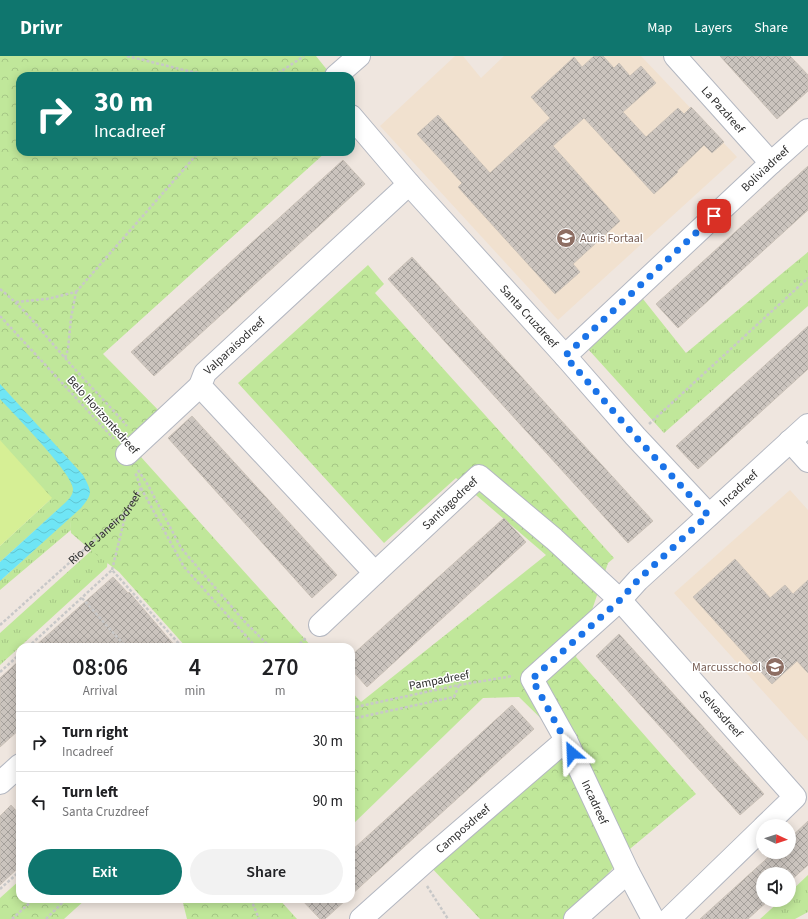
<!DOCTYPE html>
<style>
:root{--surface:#fff;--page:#f2f2f2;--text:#202124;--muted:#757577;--line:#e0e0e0;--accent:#0f766e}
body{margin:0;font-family:"Source Sans 3",sans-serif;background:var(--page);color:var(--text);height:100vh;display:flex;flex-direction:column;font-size:15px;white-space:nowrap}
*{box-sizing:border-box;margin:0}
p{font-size:13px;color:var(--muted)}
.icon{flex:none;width:22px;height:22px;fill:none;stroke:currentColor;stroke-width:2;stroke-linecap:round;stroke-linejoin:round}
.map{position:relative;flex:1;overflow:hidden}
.sheet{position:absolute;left:16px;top:587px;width:339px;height:260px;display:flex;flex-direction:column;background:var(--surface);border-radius:12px;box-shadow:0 2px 10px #0003}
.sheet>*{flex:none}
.top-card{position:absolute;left:16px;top:16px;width:339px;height:84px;border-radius:12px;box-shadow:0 2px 10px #0003;background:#0f766e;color:#fff;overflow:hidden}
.needle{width:26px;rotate:93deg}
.controls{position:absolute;left:756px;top:763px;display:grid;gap:8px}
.controls a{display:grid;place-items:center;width:40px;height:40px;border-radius:50%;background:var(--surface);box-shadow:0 2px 10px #0003;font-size:20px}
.pin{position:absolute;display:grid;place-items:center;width:34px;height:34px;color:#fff;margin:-17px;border-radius:8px;box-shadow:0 2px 6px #0006}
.me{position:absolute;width:44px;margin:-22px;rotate:334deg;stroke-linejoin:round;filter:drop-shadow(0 0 3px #0008)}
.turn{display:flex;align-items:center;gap:14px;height:84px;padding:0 12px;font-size:18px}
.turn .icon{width:52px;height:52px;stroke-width:2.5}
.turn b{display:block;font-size:28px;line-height:34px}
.eta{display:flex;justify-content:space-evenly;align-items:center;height:68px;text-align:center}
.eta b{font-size:24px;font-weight:600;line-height:28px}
.action{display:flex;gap:8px;margin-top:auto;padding:8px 12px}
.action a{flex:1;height:46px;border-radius:24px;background:var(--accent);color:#fff;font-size:16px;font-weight:600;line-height:46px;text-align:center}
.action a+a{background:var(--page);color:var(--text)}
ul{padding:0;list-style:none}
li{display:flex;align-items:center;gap:12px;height:60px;padding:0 12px;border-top:1px solid var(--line)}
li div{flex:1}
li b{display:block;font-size:15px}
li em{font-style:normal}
header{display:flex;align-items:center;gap:24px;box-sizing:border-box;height:56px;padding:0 20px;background:var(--accent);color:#fff}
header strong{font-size:19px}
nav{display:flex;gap:22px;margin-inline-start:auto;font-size:14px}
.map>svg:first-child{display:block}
.education{fill:#f1e1cf}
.grass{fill:url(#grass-tufts)}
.park{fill:url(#park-crowns)}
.pitch{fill:#d6ef95}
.water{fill:url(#water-waves)}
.building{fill:url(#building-cross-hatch);stroke:#cbc2b8}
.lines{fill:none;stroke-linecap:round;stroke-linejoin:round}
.minor-casing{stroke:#b3b7c1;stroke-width:24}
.path{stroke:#c8c8c8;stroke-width:2.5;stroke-dasharray:3 2;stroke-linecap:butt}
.minor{stroke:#fff;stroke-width:22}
.route{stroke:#1a73e8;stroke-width:7;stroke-dasharray:0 12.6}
.labels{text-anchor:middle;stroke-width:3;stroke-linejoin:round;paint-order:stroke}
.street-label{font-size:12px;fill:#2d2d2d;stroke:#fff}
.education-label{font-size:12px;fill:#785e54;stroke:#fff;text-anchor:start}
</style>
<header>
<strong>Drivr</strong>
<nav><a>Map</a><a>Layers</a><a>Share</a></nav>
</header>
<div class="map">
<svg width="808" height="863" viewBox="0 0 808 863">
<defs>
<pattern id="grass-tufts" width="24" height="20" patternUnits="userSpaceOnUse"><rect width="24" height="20" fill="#c0e79a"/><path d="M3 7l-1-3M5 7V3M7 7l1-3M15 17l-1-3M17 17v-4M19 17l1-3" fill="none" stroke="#a5c685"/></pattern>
<pattern id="park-crowns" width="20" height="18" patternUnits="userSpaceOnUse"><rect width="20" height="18" fill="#c0e79a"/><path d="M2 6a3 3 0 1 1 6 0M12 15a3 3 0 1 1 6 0" fill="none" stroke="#a5c685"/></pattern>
<pattern id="water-waves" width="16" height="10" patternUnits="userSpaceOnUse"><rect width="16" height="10" fill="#6fe5f5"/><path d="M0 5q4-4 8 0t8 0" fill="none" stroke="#60c5d2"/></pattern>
<pattern id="building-cross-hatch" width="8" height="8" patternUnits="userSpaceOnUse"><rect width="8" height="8" fill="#cbc4be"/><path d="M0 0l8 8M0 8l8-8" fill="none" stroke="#a5a09b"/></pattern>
</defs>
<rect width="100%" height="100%" fill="#efe6df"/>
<path class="education" d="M455 0H463L481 22 504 0H641L737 101 558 264 380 70Z
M790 434 808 454V685L674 537Z"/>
<path class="grass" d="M808 196V250L664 377 588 293 643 243 686 297Z
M52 442 61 451 0 506V490Z
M70 461 71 474 0 534V525Z
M110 484 107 511 0 609V577L93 493Z
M808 819V856L795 863H760L781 844H789V837Z"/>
<path class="park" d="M0 0H316L332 20H20V96H326L103 298 171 367 141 401 312 591H186L119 516 93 496 71 477 70 465 0 388Z
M368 209 384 228 375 237 614 502 608 507 576 601 696 738 631 792 567 863H480L427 807 566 687 519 641 483 642 351 770V635L361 646 546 499 456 422 384 487 238 327Z
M20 824V843H86L64 863H0V842Z
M182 843H279L297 863H187Z"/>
<path class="pitch" d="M0 384 52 442 0 490Z"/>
<path class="water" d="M0 328 83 419C92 436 93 437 81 452L0 525V506L66 446C69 443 73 439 73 433 74 419 13 357 0 343Z"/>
<path class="building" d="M594 0H603L614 12 619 7 630 20 641 10 656 27 623 56 646 81 678 52 684 58 691 51 724 86 712 97 704 89 677 115 678 116 654 138 584 62 553 90 620 165 573 208 580 216 555 238 458 131 462 127 417 78 438 59 490 117 550 62 531 41 574 1 582 11Z
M720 0H790L808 19V35L777 63Z
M343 104 365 128 154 320 131 296Z
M808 110V154L678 272 656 248Z
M412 201 653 465 628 487 388 223Z
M808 270V313L698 413 676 390Z
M192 360 337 519 312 542 168 382Z
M504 462 526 486 367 631 351 613V600Z
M735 503 770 542 785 529 793 538 808 524V617L797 605 772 628 693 541Z
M113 521 128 537 129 536 176 591H34Z
M619 578 764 738 740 759 596 600Z
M20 604V673L0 691V622Z
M512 649 534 673 351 839V795Z
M11 749 20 759V810L0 829V760Z
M808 765V809L789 826V818H763V844H769L748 863H700L774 796H789V783Z
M301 843H347L325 863H320Z"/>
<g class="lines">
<g class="minor-casing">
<g id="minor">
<path id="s2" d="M675 0 771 107"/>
<path d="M336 20 359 0"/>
<path id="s3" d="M351 60 409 128 565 300 635 380 709 459"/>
<path id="s4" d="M565 300 771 107 808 74"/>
<path d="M790 385 808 405"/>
<path d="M127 398 200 330"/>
<path id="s5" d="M375 517 200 330 205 317 409 128"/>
<path id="s6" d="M320 569 375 517 479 420 554 483 620 544 795 741 765 770"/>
<path d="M0 727 20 709"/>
<path id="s7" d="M361 863 428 803 566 684"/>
<path d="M575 863 628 816"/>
<path id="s8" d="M653 863 628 816 566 684 532 623 620 544 638 524 808 369"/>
<path d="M669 863 763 772"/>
</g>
</g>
<g class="path">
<path d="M127 0 188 15 215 20"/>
<path d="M274 20 304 0"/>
<path d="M0 233C26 254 43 277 65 302 85 325 107 347 127 370"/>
<path d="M76 236 199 96"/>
<path d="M16 246 47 243 76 236 71 262 68 293 65 303"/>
<path d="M0 260 114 383"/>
<path d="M649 368 808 222"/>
<path d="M138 414 148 429 181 492 244 565 270 591"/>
<path d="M141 432 184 511 256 591"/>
<path d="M112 514 126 457"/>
<path d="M82 542 126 591"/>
<path id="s1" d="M0 569 126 456 141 432 135 416"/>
<path d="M28 591 112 514 182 591"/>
<path d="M296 591 306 582"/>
<path d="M0 616 20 598"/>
<path d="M351 652 459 629 513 620"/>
<path d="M351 663 454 641 459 629"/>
<path d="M427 830 448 863"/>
<path d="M0 833 20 815"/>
<path d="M251 843 259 863"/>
<path d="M12 863 34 843"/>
<path d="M46 863 66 843"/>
</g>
<use href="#minor" class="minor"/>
</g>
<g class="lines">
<path class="route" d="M572 697 532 623 620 544 638 524 708 459 635 380 565 300 714 160"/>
</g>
<defs>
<g id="school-disc" transform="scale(1)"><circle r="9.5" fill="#8d6e63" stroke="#fff"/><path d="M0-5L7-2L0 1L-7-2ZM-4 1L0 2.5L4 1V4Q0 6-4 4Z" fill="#fff"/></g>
</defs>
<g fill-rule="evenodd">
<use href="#school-disc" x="566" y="182"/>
<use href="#school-disc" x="775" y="611"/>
</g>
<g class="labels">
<g class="street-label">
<text dy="4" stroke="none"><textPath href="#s2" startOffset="72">La Pazdreef</textPath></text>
<text dy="4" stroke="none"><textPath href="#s4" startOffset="274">Boliviadreef</textPath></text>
<text dy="4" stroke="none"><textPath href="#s3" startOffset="268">Santa Cruzdreef</textPath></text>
<text dy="4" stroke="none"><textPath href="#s5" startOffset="310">Valparaisodreef</textPath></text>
<text transform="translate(103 359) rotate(48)" y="4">Belo Horizontedreef</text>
<text dy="4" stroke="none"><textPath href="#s8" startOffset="550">Incadreef</textPath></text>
<text dy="4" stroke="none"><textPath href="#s6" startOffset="178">Santiagodreef</textPath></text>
<text dy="4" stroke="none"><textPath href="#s1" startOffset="143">Rio de Janeirodreef</textPath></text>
<text transform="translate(439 624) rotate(-11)" y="4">Pampadreef</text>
<text dy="4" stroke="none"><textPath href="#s6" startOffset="558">Selvasdreef</textPath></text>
<text transform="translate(595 746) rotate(65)" y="4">Incadreef</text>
<text dy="4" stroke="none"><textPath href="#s7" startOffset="136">Camposdreef</textPath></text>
</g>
<g class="education-label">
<text x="580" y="186">Auris Fortaal</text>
<text x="761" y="615" text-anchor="end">Marcusschool</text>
</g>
</g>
</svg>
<div class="controls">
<a><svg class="needle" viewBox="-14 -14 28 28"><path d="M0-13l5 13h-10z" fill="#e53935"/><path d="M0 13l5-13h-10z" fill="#757577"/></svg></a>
<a><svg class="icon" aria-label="sound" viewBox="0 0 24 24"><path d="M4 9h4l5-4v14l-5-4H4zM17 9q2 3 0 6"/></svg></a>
</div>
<div class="pin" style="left:714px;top:160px;background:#d93025"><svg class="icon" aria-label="arrive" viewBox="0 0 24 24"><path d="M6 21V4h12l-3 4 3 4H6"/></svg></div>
<svg class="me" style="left:572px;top:697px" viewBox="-20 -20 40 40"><path d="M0-17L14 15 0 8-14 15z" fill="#1a73e8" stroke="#fff" stroke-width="4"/></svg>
<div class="top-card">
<div class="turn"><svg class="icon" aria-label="right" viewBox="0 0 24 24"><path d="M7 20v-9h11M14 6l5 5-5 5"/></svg><div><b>30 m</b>Incadreef</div></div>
</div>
<section class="sheet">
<div class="eta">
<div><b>08:06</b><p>Arrival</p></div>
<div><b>4</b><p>min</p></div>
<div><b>270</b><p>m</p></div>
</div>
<ul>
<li><svg class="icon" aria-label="right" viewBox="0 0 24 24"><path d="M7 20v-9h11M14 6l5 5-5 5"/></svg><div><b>Turn right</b><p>Incadreef</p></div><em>30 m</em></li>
<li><svg class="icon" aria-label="left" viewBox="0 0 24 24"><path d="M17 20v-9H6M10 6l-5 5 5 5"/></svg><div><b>Turn left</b><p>Santa Cruzdreef</p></div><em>90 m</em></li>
</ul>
<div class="action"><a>Exit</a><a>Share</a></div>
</section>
</div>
